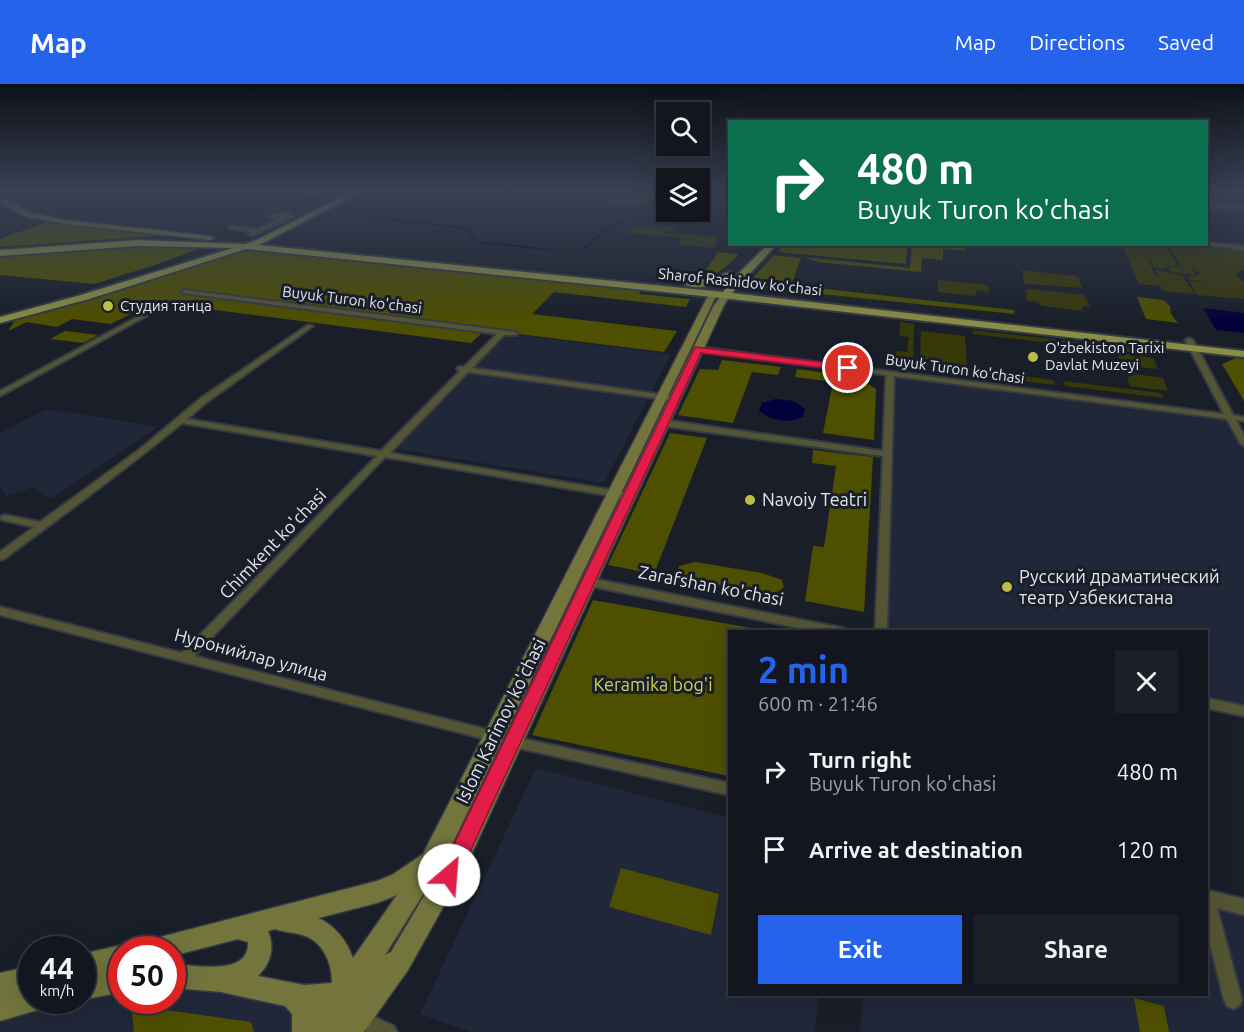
<!DOCTYPE html>
<meta charset="utf-8">
<style>
:root{--surface:#13161f;--page:#1c1f28;--text:#f1f3f6;--muted:#9d9fa4;--line:#32353d;--accent:#2563eb}
body{margin:0;font-family:Ubuntu,sans-serif;background:var(--page);color:var(--text);height:100vh;display:flex;flex-direction:column;font-size:22px;white-space:nowrap}
*{box-sizing:border-box;margin:0}
p{font-size:20px;color:var(--muted)}
.icon{flex:none;width:33px;height:33px;fill:none;stroke:currentColor;stroke-width:2;stroke-linecap:round;stroke-linejoin:round}
.map{position:relative;flex:1;overflow:hidden}
.details{position:absolute;left:728px;top:546px;width:480px;height:366px;display:flex;flex-direction:column;background:var(--surface);border-radius:0px;box-shadow:0 6px 24px #0002,0 0 0 2px var(--line)}
.details>*{flex:none}
.hud{position:absolute;left:728px;top:36px;width:480px;height:126px;border-radius:0px;box-shadow:0 6px 24px #0002,0 0 0 2px var(--line);background:#0b6e4f;color:#fff;overflow:hidden}
.controls{position:absolute;left:656px;top:18px;display:grid;gap:12px}
.controls a{display:grid;place-items:center;width:54px;height:54px;border-radius:0px;background:var(--surface);box-shadow:0 6px 24px #0002,0 0 0 2px var(--line);font-size:30px}
.speed{position:absolute;left:18px;top:852px;display:flex;gap:12px;font-size:30px;font-weight:700;text-align:center}
.speed>*{display:grid;place-content:center;width:78px;height:78px;border-radius:50%;background:var(--surface);box-shadow:0 6px 24px #0002,0 0 0 2px var(--line);line-height:1}
.speed small{font-size:15px;font-weight:400}
.speed .limit{border:9px solid #d22;background:#fff;color:#111}
.pin{position:absolute;display:grid;place-items:center;width:51px;height:51px;color:#fff;margin:-26px;border:3px solid #fff;border-radius:50%;box-shadow:0 2px 6px #0007}
.me{position:absolute;width:66px;margin:-33px;rotate:27deg;stroke-linejoin:round;filter:drop-shadow(0 0 4px #0008)}
.turn{display:flex;align-items:center;gap:21px;height:126px;padding:0 30px;font-size:27px}
.turn .icon{width:78px;height:78px;stroke-width:2.5}
.turn b{display:block;font-size:42px;line-height:51px}
.round{display:grid;place-items:center;flex:none;width:63px;height:63px;border-radius:0px;background:var(--page)}
.headline{display:flex;align-items:center;justify-content:space-between;height:102px;padding:0 30px}
h1{font-size:36px;font-weight:700;line-height:45px;color:var(--accent)}
.action{display:flex;gap:12px;margin-top:auto;padding:12px 30px}
.action a{flex:1;height:69px;border-radius:0px;background:var(--accent);color:#fff;font-size:24px;font-weight:700;line-height:69px;text-align:center}
.action a+a{background:var(--page);color:var(--text)}
ul{padding:0;list-style:none}
li{display:flex;align-items:center;gap:18px;height:78px;padding:0 30px}
li div{flex:1}
li b{display:block;font-size:22px}
li em{font-style:normal}
header{display:flex;align-items:center;gap:36px;box-sizing:border-box;height:84px;padding:0 30px;background:var(--accent);color:#fff}
header strong{font-size:28px}
nav{display:flex;gap:33px;margin-inline-start:auto;font-size:21px}
.map>svg:first-child{display:block}
.built{fill:#202738}
.green{fill:#373809}
.forest{fill:#4e4f00}
.water{fill:#02003a}
.lines{fill:none;stroke-linecap:round;stroke-linejoin:round}
.stream{stroke:#02003a;stroke-width:1.5}
.street-casing{stroke:#353a44;stroke-width:4}
.secondary-casing{stroke:#353a44;stroke-width:3}
.primary-casing{stroke:#353a44;stroke-width:4}
.street{fill:#545534;fill-rule:evenodd}
.secondary{fill:#73753d;fill-rule:evenodd}
.primary{fill:#8a8d44;fill-rule:evenodd}
.route{fill:#e11d48;stroke:#92132f;stroke-width:1.5}
.poi-dot{fill:#bcbf43;stroke:#191e29;stroke-width:2}
.labels{text-anchor:middle;stroke-width:6;stroke-linejoin:round;paint-order:stroke}
.far-street-label{font-size:15px;fill:#e2e5ed;stroke:#191e29}
.far-poi-label{font-size:15px;fill:#e2e5ed;stroke:#191e29;text-anchor:start}
.poi-label{font-size:18px;fill:#e2e5ed;stroke:#191e29;text-anchor:start}
.street-label{font-size:18px;fill:#e2e5ed;stroke:#191e29}
.park-label{font-size:18px;fill:#cdd158;stroke:#191e29}
</style>
<header>
<strong>Map</strong>
<nav><a>Map</a><a>Directions</a><a>Saved</a></nav>
</header>
<div class="map">
<svg width="1244" height="948" viewBox="0 0 1244 948">
<rect width="100%" height="100%" fill="#191e29"/>
<path class="built" d="M1206 107H1244V128L1206 126Z
M504 249 671 270 604 399 396 365Z
M890 290 1230 334 1244 359V627L1206 619V548H881Z
M46 325 92 332 158 343 51 415 33 403 6 412 0 403V349Z
M536 684 729 734V910L819 911 815 948H471L420 930Z
M1206 814 1244 823V948H860L863 911 1206 910Z
M173 892 304 914 311 948H0V924L32 916H82L83 904 121 896 122 916H172Z"/>
<path class="green" d="M494 107 539 112 573 109 562 118 491 111Z
M634 142 676 143 673 147 661 148 719 153 713 164 678 161 682 154 627 149Z
M1122 161H1165L1178 182H1168L1165 185 1154 184 1150 175H1148L1156 193H1159L1154 185 1183 192 1186 196 1176 195 1186 197 1195 210 1164 207 1160 202 1139 200Z
M1168 161 1244 167V186L1235 190 1244 198V215L1197 211 1189 197 1213 199 1189 196 1187 193 1201 190 1192 184 1196 191 1179 190 1168 186 1171 183 1181 182Z
M1022 186 1076 192 1079 194 1082 204 1028 200 1024 199Z
M938 196 988 201 989 208 976 206V212L938 208Z
M1032 205 1084 211 1090 222 1082 223V227L1041 222 1038 218 1027 217 1026 206Z
M900 238 914 240 913 284 894 281 896 267 907 268 909 253 899 252Z
M972 246 1143 265 1145 270 973 250Z
M921 247 965 252 967 282 920 276Z
M1117 269 1153 274 1158 285 1132 282 1120 277Z
M974 286 1053 296 1055 301 974 291Z
M1136 290 1163 294 1168 307 1130 302 1127 293Z
M1063 297 1161 309 1164 314 1065 302Z"/>
<path class="forest" d="M589 107 611 111 606 113 620 115 617 111 623 110 636 114 651 111 642 107H663L666 114C653 118 620 124 608 118 600 114 596 110 586 109Z
M47 138 167 151 0 163V155Z
M784 161H907L906 180 777 168Z
M912 161H965V167L943 165V176L922 174 921 188 818 178 804 173 910 184Z
M206 162 158 180 94 200 0 191V172L113 163Z
M239 166 641 206 639 210 690 215 686 223 554 208 532 230 677 247 664 268 485 246 471 259 154 218 111 240 72 235 57 243 27 238 8 247 15 236 49 228Z
M718 168 737 170 738 172C717 190 711 198 682 194L684 191 704 189Z
M774 171 801 174 791 201 1014 226V230L763 204 748 199Z
M1137 213 1163 216 1170 222 1171 230 1178 239 1146 235Z
M65 247H66L98 251 83 259 50 255Z
M1236 274 1244 275V317L1222 280Z
M722 276 781 283 778 291 752 288 733 339 678 331 700 285 718 286Z
M797 285 858 293 876 305 874 356 823 349 833 298 795 293Z
M670 349 707 354 654 490 608 481Z
M813 366 873 373 864 528 805 517 813 462 824 463 836 382 812 379Z
M695 478 762 489 782 496 784 503 780 507 765 510 680 493 677 489 679 482Z
M593 516 768 547 729 548V692L532 651Z
M621 784 719 810 711 851 609 823Z
M1134 914 1164 922 1169 948H1140Z
M131 921 251 938 254 948H134Z"/>
<path class="water" d="M1203 224 1244 229V249L1216 246Z
M776 315 794 317 805 325 803 333C786 339 774 338 759 327L762 319Z"/>
<g class="lines">
<path class="stream" d="M370 133 465 144 477 158 551 166
M584 165 603 147 626 137"/>
<g class="street-casing">
<path id="street" d="M272 107H301L227 112 225 111Z
M303 107H311L337 115 335 116Z
M1206 121 1244 123V125L1206 123Z
M285 128 294 132 253 151 248 150 251 148 229 144 232 142 257 145 278 136 272 134V132Z
M1206 159 1244 162V166L1201 160H1206Z
M185 206 515 248 517 249V251H504L472 284 672 312 673 314 669 316 468 288 390 369 629 409 632 410 634 412 632 414 629 415 385 373 194 572 493 647 498 648 500 652 498 656 493 657 0 531V523L182 569 377 372 182 339C124 387 63 431 4 475L0 476V468L34 443 2 436 0 434 2 432 5 431 40 438 140 365 201 314 308 241 313 242 207 318 187 335 381 367 460 287 457 285 458 283H464L497 250 183 209 182 208Z
M167 217 172 218 0 312V307Z
M1189 254 1193 256 1233 331 1244 333V337L1236 336 1244 351V362L1240 359 1227 335 894 292 887 548H875L883 372 664 342 660 339 664 336 883 367 886 291 695 267 694 265 698 263 1224 330 1185 256Z
M589 494 843 544 849 548H820L585 501 584 498Z
M1206 614 1244 622V632L1206 624Z
M514 653 729 699V711L514 663 509 662 507 658 509 654Z
M1206 806 1244 815V831L1217 824 1242 916 1239 922 1233 925 1227 922 1224 916 1206 845Z
M359 926 394 942 397 948H367L353 941 350 935 353 929Z"/>
</g>
<g class="secondary-casing">
<path id="secondary" d="M0 113 29 128 64 136 210 152 214 154 210 156 64 140 24 132 0 118Z
M710 208 717 210 444 777 385 871 391 868 451 766 713 223 723 209H729L730 211 723 223 467 780 408 886 364 948H292V930L285 922 221 908 172 904V880C194 881 250 893 248 858L238 855 172 872V866H137L141 858 377 797 392 791 423 770ZM397 811 353 874C346 856 336 842 318 834L377 819ZM275 845C283 848 291 848 299 850 322 855 332 877 332 899L304 901 258 892C271 879 275 864 268 847Z
M122 861 131 866H122V908L82 916V870Z
M32 882V916H44L41 925 0 937V889Z"/>
</g>
<g class="primary-casing">
<path id="primary" d="M307 107H340L308 111 304 109Z
M353 107H363L259 161 723 208 733 195 768 160H777L732 209 1244 267V273L713 213 246 165 89 215 0 239V233L81 211 233 164 137 162 0 172V166L137 156 245 160 257 156Z
M729 188 732 189V193C720 198 697 208 685 200L690 197 713 194Z"/>
</g>
<use href="#street" class="street"/>
<use href="#secondary" class="secondary"/>
<use href="#primary" class="primary"/>
</g>
<linearGradient id="sky" x2="0" y2="1"><stop stop-color="#0e1017"/><stop offset="0.45" stop-color="#384154"/><stop offset="1" stop-color="#384154" stop-opacity="0"/></linearGradient>
<rect width="1244" height="240" fill="url(#sky)"/>
<path class="route" d="M695 263 848 281 853 284 848 287 701 269 456 798 449 801 442 798 439 791 442 785Z"/>
<g class="poi-dot">
<circle cx="108" cy="222" r="6"/>
<circle cx="1033" cy="273" r="6"/>
<circle cx="750" cy="416" r="6"/>
<circle cx="1007" cy="503" r="6"/>
</g>
<g class="labels">
<g class="far-street-label">
<text transform="translate(740 198) rotate(6)" y="5">Sharof Rashidov ko'chasi</text>
<text transform="translate(352 216) rotate(7)" y="5">Buyuk Turon ko'chasi</text>
<text transform="translate(955 285) rotate(8)" y="5">Buyuk Turon ko'chasi</text>
</g>
<g class="far-poi-label">
<text x="120" y="227">Студия танца</text>
<text x="1045" y="269">O'zbekiston Tarixi<tspan x="1045" dy="17">Davlat Muzeyi</tspan></text>
</g>
<g class="poi-label">
<text x="762" y="422">Navoiy Teatri</text>
<text x="1019" y="499">Русский драматический<tspan x="1019" dy="21">театр Узбекистана</tspan></text>
</g>
<g class="street-label">
<text transform="translate(273 460) rotate(-46)" y="6">Chimkent ko'chasi</text>
<text transform="translate(711 502) rotate(11)" y="6">Zarafshan ko'chasi</text>
<text transform="translate(251 571) rotate(15)" y="6">Нуронийлар улица</text>
<text transform="translate(501 637) rotate(-64)" y="6">Islom Karimov ko'chasi</text>
</g>
<g class="park-label">
<text x="653" y="607">Keramika bog'i</text>
</g>
</g>
</svg>
<div class="controls">
<a><svg class="icon" aria-label="search" viewBox="0 0 24 24"><circle cx="10" cy="10" r="6"/><path d="M15 15l6 6"/></svg></a>
<a><svg class="icon" aria-label="layers" viewBox="0 0 24 24"><path d="M12 4l9 5-9 5-9-5zM3 14l9 5 9-5"/></svg></a>
</div>
<div class="speed"><div>44<small>km/h</small></div><div class="limit">50</div></div>
<div class="pin" style="left:848px;top:284px;background:#d93025"><svg class="icon" aria-label="arrive" viewBox="0 0 24 24"><path d="M6 21V4h12l-3 4 3 4H6"/></svg></div>
<svg class="me" style="left:449px;top:791px" viewBox="-20 -20 40 40"><circle r="19" fill="#fff"/><path d="M0-13L10 11 0 6-10 11z" fill="#e11d48"/></svg>
<div class="hud">
<div class="turn"><svg class="icon" aria-label="right" viewBox="0 0 24 24"><path d="M7 20v-9h11M14 6l5 5-5 5"/></svg><div><b>480 m</b>Buyuk Turon ko'chasi</div></div>
</div>
<section class="details">
<div class="headline"><div><h1>2 min</h1><p>600 m · 21:46</p></div><a class="round"><svg class="icon" aria-label="close" viewBox="0 0 24 24"><path d="M6 6l12 12M18 6L6 18"/></svg></a></div>
<ul>
<li><svg class="icon" aria-label="right" viewBox="0 0 24 24"><path d="M7 20v-9h11M14 6l5 5-5 5"/></svg><div><b>Turn right</b><p>Buyuk Turon ko'chasi</p></div><em>480 m</em></li>
<li><svg class="icon" aria-label="arrive" viewBox="0 0 24 24"><path d="M6 21V4h12l-3 4 3 4H6"/></svg><div><b>Arrive at destination</b></div><em>120 m</em></li>
</ul>
<div class="action"><a>Exit</a><a>Share</a></div>
</section>
</div>
